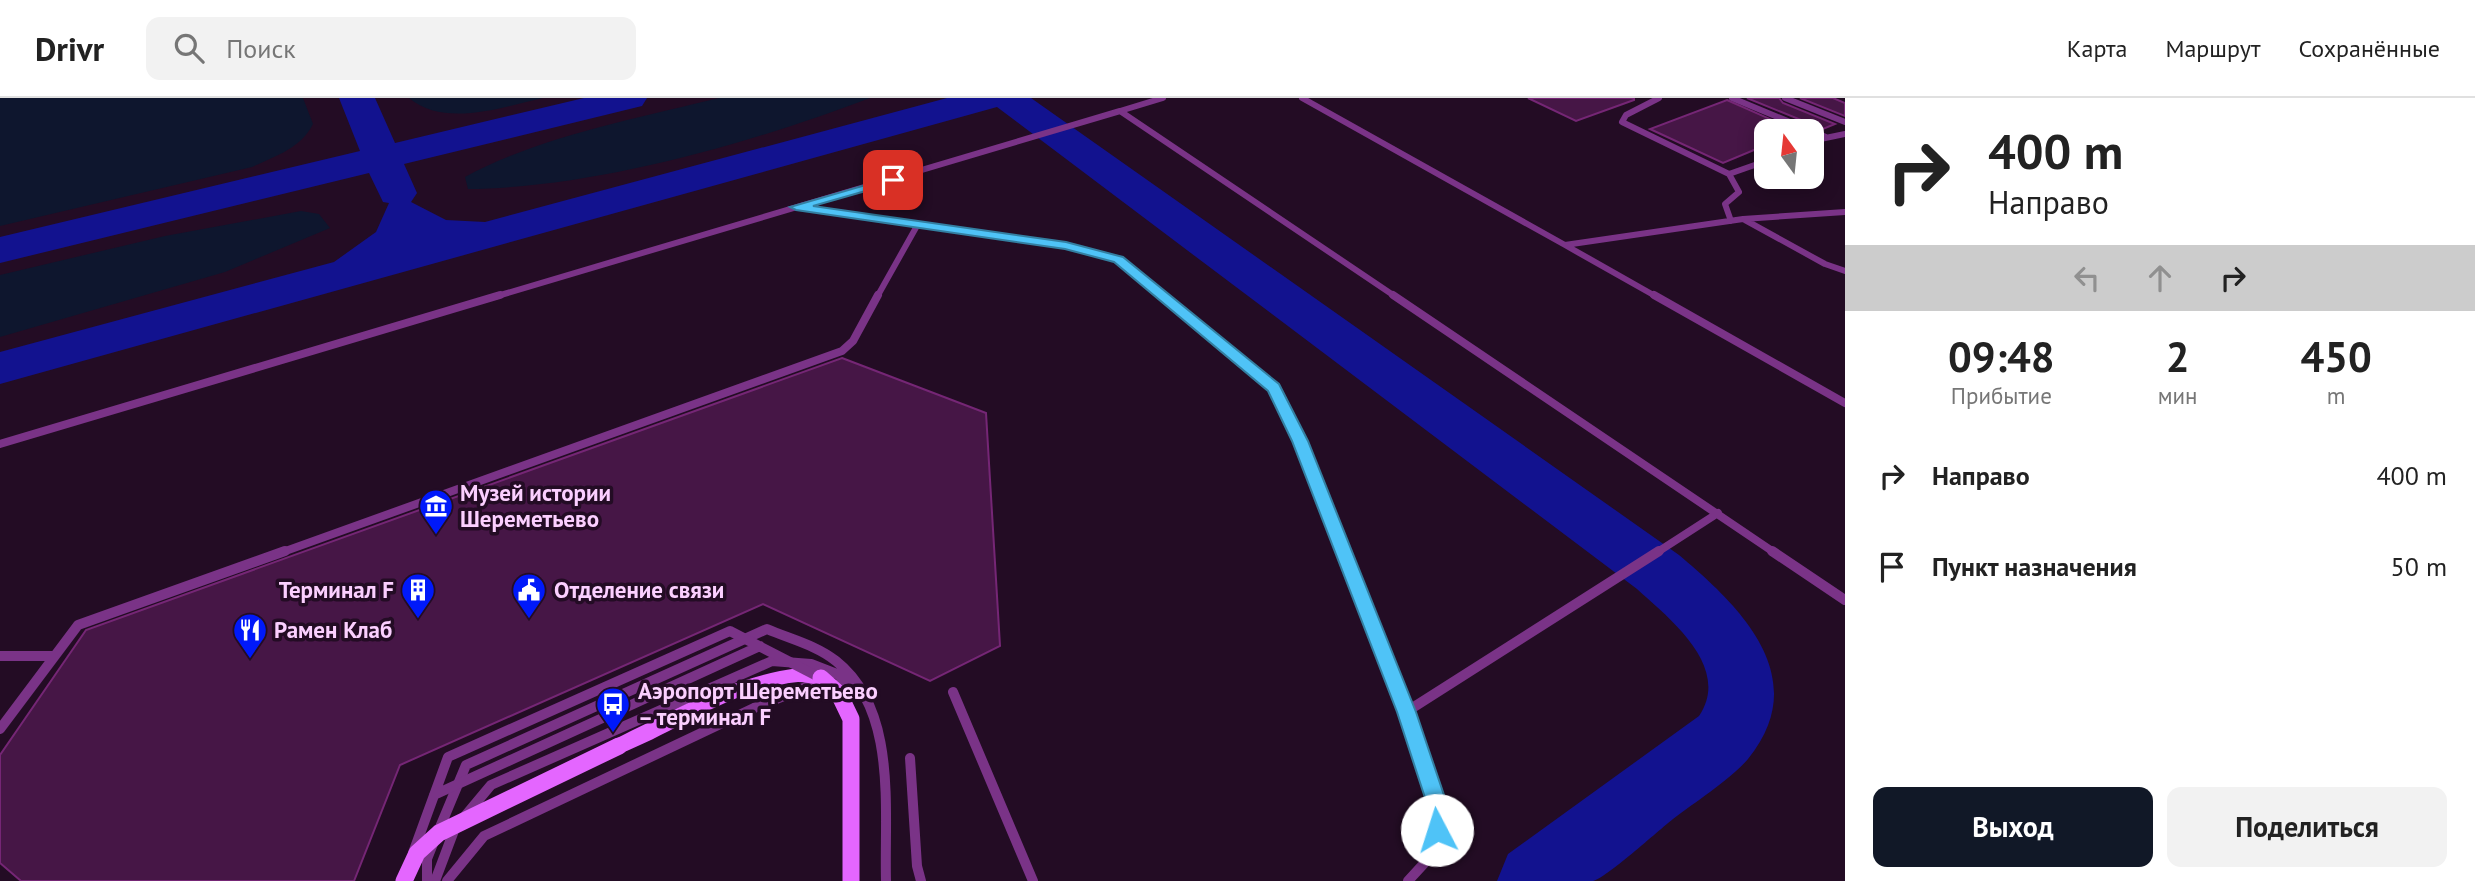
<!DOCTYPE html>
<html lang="ru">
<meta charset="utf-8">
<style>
:root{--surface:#fff;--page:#f2f2f2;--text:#222;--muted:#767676;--line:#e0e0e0;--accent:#111827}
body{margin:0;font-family:"PT Sans",sans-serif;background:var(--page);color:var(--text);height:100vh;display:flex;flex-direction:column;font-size:26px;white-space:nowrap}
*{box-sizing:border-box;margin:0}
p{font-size:23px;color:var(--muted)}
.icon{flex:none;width:38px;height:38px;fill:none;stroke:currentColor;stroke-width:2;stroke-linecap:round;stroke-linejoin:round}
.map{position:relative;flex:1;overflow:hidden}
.side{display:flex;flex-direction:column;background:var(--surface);width:630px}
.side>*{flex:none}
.banner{background:#fff;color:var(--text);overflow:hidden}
.needle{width:46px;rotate:345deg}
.tools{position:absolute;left:1754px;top:21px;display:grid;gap:14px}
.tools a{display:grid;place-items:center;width:70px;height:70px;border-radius:14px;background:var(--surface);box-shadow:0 4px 18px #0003;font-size:35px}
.pin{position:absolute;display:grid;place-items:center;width:60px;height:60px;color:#fff;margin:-30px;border-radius:14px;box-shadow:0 4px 10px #0006}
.me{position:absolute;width:77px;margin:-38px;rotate:355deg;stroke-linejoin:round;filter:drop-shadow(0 0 5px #0008)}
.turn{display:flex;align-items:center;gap:24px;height:147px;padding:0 28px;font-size:32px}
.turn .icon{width:91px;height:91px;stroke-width:2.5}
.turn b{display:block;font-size:49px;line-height:60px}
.lanes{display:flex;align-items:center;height:66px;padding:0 28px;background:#0003;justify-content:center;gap:35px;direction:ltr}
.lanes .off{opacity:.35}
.eta{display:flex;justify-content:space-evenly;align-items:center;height:119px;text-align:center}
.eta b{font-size:42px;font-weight:600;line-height:49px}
.primary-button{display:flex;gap:14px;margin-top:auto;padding:14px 28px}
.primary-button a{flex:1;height:80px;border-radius:14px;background:var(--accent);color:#fff;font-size:28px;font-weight:600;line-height:80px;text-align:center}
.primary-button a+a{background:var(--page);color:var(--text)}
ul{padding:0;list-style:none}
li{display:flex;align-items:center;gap:21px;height:91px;padding:0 28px}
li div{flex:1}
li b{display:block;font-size:26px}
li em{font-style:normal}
header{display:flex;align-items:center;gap:42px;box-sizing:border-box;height:98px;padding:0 35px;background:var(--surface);border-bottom:2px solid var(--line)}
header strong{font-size:33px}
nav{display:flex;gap:38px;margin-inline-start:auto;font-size:24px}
.search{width:490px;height:63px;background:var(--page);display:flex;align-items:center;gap:18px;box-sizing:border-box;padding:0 24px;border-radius:14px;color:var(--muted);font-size:26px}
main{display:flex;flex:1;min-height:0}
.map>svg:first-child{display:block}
.green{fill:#0e162e}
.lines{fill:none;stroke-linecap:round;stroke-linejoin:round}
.taxiway{fill:#12128f;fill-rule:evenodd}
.building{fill:#461646;stroke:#752675;stroke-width:2}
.lane-far2{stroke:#7a3387;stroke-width:6}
.lane-far1{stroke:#7a3387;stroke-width:8}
.lane{stroke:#7a3387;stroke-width:10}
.secondary{fill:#e466ff;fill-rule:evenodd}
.lane-bridge{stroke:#7a3387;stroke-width:10}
.secondary-bridge{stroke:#e466ff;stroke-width:17}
.route{fill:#4fc3f7;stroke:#337fa1;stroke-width:2}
.labels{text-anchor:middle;stroke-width:7;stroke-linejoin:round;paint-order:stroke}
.poi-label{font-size:23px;font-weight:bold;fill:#fbcfff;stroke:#230c24;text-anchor:start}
</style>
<header>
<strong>Drivr</strong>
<div class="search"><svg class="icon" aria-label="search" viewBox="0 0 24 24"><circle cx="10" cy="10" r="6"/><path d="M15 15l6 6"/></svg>Поиск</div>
<nav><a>Карта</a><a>Маршрут</a><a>Сохранённые</a></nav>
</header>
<main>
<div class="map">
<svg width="1845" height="783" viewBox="0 0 1845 783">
<rect width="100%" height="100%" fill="#230c24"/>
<path class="green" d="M0 0H303L313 26C301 50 276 58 252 69L0 128Z
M409 0H543C502 9 445 30 409 0Z
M719 0H870C752 45 594 90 468 91L465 79C538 39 638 20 719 0Z
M301 113 319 116 330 130 225 174 0 239V177L165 138Z"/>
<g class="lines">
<path class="taxiway" d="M339 0H375L395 45 584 0H647L642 8 404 66 417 95 411 104 446 122 485 124 947 0H1031L1679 457C1741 509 1814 580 1748 661 1730 682 1695 704 1673 721 1659 732 1605 781 1593 783 1563 783 1527 783 1497 783L1508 756 1699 618C1732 569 1670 521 1637 491L997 9 0 286V254L334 164 376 134 389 105 383 104 369 75 0 165V139L360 53Z"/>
</g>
<path class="building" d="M1528 0H1634V2L1576 23Z
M1747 0H1779L1783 5 1835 26 1823 31Z
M1800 0H1833L1845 5V18Z
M1727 2 1797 33H1766V47L1723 65 1650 31Z
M842 260 986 315 1000 548 930 583 763 506 400 667 354 783H21L0 765V657L86 532Z"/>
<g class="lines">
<path class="lane-far2" d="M1302 0 1565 147
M1659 0 1626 17 1622 24 1729 76 1739 94 1725 106 1731 123
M1732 0 1826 39
M1785 0 1845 24
M1120 13 1163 0
M1811 43 1845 36
M1729 76 1766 63
M800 109 1066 148 1118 162 1163 199
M1745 122 1825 166 1845 173
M494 199 1120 13 1396 199
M877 199 918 126
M1657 199 1565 147 1743 121 1845 114"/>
<path class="lane-far1" d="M1161 197 1274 290 1300 343 1344 455
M1393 197 1775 455
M1654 197 1845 305
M0 346 500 197
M280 455 842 253 853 243 878 197
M1656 455 1718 415"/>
<path class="lane" d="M1343 453 1406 614 1437 706V732L1430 759 1408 783
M1772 453 1845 502
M0 558H53
M953 594 1033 783
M1406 614 1659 453
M0 631 78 527 285 453
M910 660 917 768 921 783
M438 734 466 667 767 531C790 541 816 547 836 563 898 612 884 712 886 783
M427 783V761L433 746
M435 783 455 730 491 687 772 563 811 566 847 580
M447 783 484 738 754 610 806 589 853 585"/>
<path class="secondary" d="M798 570 825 575 827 580 825 585C816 588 808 584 798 584 783 585 766 590 751 595 705 610 664 639 619 656L613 654 610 648 613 642C673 613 731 579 798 570Z"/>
<path class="lane-bridge" d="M434 697 760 548
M413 755 448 659 730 533 821 580"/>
<path class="secondary-bridge" d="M821 580 839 596 851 621V783
M404 783 417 755 439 735 619 648"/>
</g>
<path class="route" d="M893 79 899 82 897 84 813 108 1066 144 1123 159 1279 286 1308 343 1416 614 1447 706 1445 739 1437 742 1430 739 1427 706 1397 614 1292 343 1268 293 1114 164 1065 151 796 112 790 109Z"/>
<defs>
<g id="museum-pin" transform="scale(1.75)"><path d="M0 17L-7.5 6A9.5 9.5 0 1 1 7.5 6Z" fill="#0019fa" stroke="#230c24"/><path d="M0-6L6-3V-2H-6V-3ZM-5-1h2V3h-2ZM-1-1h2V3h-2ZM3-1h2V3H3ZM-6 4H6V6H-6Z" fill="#fff"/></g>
<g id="building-pin" transform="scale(1.75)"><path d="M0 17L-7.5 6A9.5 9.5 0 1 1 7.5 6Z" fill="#0019fa" stroke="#230c24"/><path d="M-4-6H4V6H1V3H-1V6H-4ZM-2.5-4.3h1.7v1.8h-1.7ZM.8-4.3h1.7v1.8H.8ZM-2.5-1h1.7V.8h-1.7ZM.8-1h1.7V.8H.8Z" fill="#fff"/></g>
<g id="civic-pin" transform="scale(1.75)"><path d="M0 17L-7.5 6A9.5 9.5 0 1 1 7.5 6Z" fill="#0019fa" stroke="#230c24"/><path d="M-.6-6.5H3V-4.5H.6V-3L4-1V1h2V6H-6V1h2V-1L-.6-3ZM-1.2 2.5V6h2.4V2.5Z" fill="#fff"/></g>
<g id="restaurant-pin" transform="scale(1.75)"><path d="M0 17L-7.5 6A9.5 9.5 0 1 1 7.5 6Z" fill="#0019fa" stroke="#230c24"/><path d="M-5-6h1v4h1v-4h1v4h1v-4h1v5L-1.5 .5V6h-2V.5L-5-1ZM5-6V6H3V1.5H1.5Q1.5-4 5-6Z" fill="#fff"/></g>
<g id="bus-pin" transform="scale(1.75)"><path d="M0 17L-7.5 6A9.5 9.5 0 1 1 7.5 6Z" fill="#0019fa" stroke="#230c24"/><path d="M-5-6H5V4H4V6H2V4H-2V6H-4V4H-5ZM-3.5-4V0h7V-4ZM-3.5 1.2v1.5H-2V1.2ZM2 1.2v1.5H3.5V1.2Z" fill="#fff"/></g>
</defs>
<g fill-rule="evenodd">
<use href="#museum-pin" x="436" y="408"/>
<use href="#building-pin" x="418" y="492"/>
<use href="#civic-pin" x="529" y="492"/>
<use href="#restaurant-pin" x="250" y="532"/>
<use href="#bus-pin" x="613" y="606"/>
</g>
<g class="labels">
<g class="poi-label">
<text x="460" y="403">Музей истории<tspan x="460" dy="26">Шереметьево</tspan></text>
<text x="394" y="500" text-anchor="end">Терминал F</text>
<text x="554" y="500">Отделение связи</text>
<text x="274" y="540">Рамен Клаб</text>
<text x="638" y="601">Аэропорт Шереметьево<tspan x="638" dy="26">– терминал F</tspan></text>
</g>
</g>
</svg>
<div class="tools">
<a><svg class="needle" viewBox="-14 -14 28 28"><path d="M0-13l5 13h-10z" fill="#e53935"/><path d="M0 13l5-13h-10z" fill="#767676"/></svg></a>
</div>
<div class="pin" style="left:893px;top:82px;background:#d93025"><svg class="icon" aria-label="arrive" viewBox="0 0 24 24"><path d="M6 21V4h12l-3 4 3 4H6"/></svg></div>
<svg class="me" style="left:1437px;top:732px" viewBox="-20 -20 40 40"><circle r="19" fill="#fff"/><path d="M0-13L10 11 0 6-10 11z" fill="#4fc3f7"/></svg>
</div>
<section class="side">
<div class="banner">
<div class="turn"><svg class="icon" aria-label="right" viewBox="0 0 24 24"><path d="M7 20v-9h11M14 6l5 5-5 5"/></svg><div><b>400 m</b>Направо</div></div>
<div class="lanes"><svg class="icon off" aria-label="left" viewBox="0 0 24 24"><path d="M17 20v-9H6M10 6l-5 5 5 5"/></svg><svg class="icon off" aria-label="ahead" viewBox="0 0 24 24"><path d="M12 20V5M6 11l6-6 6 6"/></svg><svg class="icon" aria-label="right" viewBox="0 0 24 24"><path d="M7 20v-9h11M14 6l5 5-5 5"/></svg></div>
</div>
<div class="eta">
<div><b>09:48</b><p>Прибытие</p></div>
<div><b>2</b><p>мин</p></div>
<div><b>450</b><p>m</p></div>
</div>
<ul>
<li><svg class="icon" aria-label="right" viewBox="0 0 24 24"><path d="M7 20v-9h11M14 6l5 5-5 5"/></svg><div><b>Направо</b></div><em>400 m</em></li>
<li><svg class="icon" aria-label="arrive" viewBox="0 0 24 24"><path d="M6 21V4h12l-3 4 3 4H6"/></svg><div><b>Пункт назначения</b></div><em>50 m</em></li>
</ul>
<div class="primary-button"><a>Выход</a><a>Поделиться</a></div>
</section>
</main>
